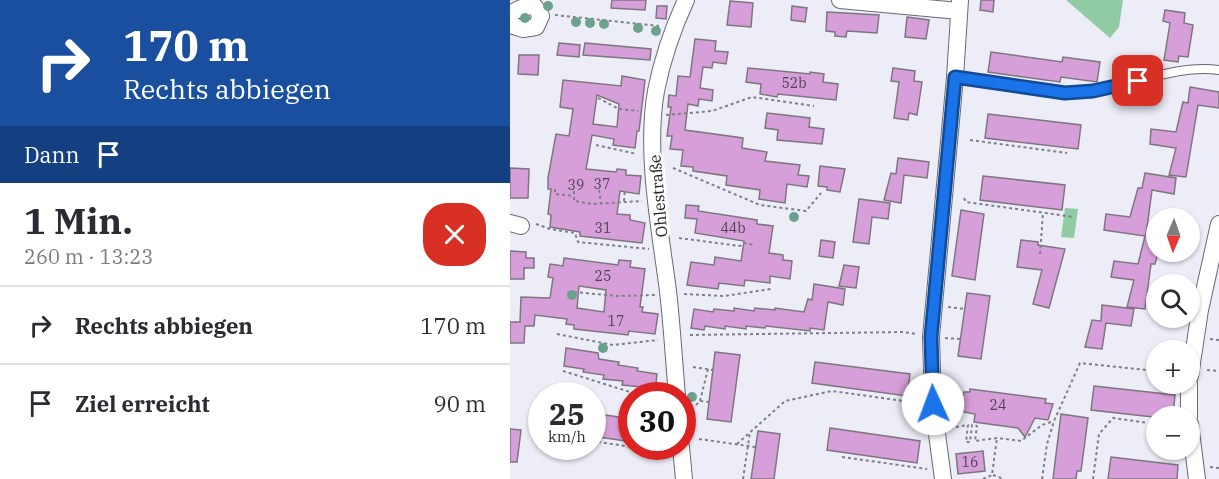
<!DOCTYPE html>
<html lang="de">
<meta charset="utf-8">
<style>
:root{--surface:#fff;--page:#f2f2f3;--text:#2b2b33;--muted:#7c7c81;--line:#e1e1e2}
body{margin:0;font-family:"IBM Plex Serif",serif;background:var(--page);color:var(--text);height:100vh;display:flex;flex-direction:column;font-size:22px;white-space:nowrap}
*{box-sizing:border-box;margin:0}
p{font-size:20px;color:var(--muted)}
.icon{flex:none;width:33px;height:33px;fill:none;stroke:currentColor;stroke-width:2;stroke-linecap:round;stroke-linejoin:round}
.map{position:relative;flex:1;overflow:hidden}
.details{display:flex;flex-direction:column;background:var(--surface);width:510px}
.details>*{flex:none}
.hud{background:#1a4fa0;color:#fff;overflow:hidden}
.needle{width:39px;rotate:182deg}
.controls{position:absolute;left:636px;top:208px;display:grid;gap:12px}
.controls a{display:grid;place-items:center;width:54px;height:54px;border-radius:50%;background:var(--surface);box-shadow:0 2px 4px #0004;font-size:30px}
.speed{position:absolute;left:18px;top:382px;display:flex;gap:12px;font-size:30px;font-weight:700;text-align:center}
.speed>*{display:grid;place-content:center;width:78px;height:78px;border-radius:50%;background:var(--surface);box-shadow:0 2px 4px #0004;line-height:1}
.speed small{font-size:15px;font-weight:400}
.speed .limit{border:9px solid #d22;background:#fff;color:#111}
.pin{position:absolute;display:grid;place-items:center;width:51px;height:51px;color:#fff;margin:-26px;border-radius:12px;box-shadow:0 3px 9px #0006}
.me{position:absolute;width:66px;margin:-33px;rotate:358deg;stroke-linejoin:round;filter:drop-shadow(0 0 4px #0008)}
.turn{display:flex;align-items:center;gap:21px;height:126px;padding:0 24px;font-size:27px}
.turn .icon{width:78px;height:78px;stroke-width:2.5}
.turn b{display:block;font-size:42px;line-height:51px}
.then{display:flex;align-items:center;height:57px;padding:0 24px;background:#0003;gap:12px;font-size:22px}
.round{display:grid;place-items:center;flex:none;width:63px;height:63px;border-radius:24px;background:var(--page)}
.summary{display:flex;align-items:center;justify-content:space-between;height:102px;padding:0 24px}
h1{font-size:36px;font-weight:700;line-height:45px}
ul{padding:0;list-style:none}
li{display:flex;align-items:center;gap:18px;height:78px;padding:0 24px;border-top:2px solid var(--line)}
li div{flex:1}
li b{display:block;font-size:22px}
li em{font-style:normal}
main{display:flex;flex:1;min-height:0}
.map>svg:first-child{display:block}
.green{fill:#90cba4}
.building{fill:#d79fda;stroke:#7e767f;stroke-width:1.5;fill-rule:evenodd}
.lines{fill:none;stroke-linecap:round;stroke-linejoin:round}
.lane-casing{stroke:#696973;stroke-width:10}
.street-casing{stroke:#696973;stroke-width:18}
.path{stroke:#7f7f87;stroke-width:2;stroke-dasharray:3 3;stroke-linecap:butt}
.lane{stroke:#fff;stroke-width:8}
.street{stroke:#fff;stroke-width:16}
.tree{fill:#6ca18e}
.route-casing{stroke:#114b97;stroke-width:15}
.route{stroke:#1a73e8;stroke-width:10}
.labels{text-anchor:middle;stroke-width:6;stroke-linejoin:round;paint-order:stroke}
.number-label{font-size:14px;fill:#504254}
.street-label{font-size:16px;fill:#232328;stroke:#fff}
</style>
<main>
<section class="details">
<div class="hud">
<div class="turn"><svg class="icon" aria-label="right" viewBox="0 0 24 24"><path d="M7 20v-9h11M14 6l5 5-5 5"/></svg><div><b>170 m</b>Rechts abbiegen</div></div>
<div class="then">Dann<svg class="icon" aria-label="arrive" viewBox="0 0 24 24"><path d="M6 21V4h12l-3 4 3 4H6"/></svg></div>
</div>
<div class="summary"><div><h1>1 Min.</h1><p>260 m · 13:23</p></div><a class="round" style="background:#d93025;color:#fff"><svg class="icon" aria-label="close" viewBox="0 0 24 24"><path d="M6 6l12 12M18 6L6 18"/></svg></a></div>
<ul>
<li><svg class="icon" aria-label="right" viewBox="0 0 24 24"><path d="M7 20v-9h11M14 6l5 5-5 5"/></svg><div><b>Rechts abbiegen</b></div><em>170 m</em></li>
<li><svg class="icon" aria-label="arrive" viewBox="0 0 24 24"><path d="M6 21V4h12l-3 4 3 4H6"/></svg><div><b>Ziel erreicht</b></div><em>90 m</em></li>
</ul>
</section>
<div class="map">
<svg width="709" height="479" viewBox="0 0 709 479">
<rect width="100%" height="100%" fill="#ededf8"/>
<path class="green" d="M556 0H613L609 27 600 38Z
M555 208 568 209 564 238 551 237Z"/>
<path class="building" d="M102 0H136L135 10 101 8Z
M471 0H484L483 12 470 10Z
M220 1 243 3 241 27 217 25Z
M147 6H157L156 19 146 18Z
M282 6 297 8 295 22 281 20Z
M655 10 675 13 674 23 683 25 678 57 669 56 668 62 654 60 660 23 653 21Z
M317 12 369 15 367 33 337 31 336 37 325 36V32L316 31Z
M397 17 419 20 416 39 395 37Z
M185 39 206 41 205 51 218 52 216 64 203 62 202 68 193 67 190 88 203 90 202 101 189 99 188 106 178 104 175 130 233 138 232 148 257 152 255 161 290 165 288 175 299 176 297 187 277 184 275 203 249 199 250 190 216 185 217 176 183 171V167L171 166 173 150 160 149 162 136H157L161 107H158L159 95 166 96 168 76 180 77Z
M49 43 70 45 69 57 47 55Z
M75 43 141 49 140 60 73 55Z
M481 52 552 62 553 57 590 62 587 82 551 77 550 82 478 72Z
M9 55H29L28 75 8 74Z
M238 68 300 74V72L314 74 313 82 328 84 326 100 268 94 267 97 250 94 251 84 236 82Z
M383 68 405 71 404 81 412 82 407 115 399 113 398 120 384 118 389 82 381 81Z
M112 76 135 80 129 131H127L125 148 103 145 104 139 82 135 76 169 106 172 107 169 116 170V175L131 176 129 194 110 191 107 214 120 215V220L135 223 132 243 70 236V232L40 227 41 215 38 214 41 189H38V178L46 134 59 136 63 109 50 107 53 80 111 86ZM87 95 109 104 107 127 83 124Z
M680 87 709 92V108L688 105 676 177 659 175 666 148 640 144 641 129 666 132 673 102 678 103Z
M257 113 300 118 299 127 314 129 312 144 267 140 268 130 255 128Z
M478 114 571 125 568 149 475 138Z
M388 158 419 162 417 178 394 175 391 203 374 200 381 173 386 174Z
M310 166 335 169 330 192 317 190V187L308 186Z
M0 168 19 169 18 198H0Z
M635 173 666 178 664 194 642 190 636 235 646 236 647 257 645 264H641L635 309 617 307 624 280 601 277 604 261 628 264 635 236 594 230 596 214 620 217 628 188H632Z
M473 176 555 185 552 210 470 200Z
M349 199 380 203 378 219 362 217 359 244 343 242Z
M176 205 189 206 188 211 247 220V224L263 226 259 253 273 255V260L282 261 280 279 260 276V283L235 280 234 286 209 283 208 289 177 285 181 262 204 265 205 257 231 261 234 241 185 233 187 219 175 218Z
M451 210 474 214 465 280 442 276Z
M311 240 325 242 323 258 309 256Z
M511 240 528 242V245L555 249 539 308 523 304 532 270 507 267Z
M0 251 16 252V258H24V268H14V279H0Z
M54 258 108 265 109 260 121 261 120 267 135 269 130 307H133L132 312 148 314 145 334 119 331 118 335 64 329V325L56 324 57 319 25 315 24 326H15L14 343H0V322H10L11 297 40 298 43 278 38 277 40 264 53 266ZM69 286 96 290 94 312 67 308Z
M334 265 349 267 346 288 329 286Z
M304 284 335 289 333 305 318 302 314 330 300 328V331L256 326 255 328 236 326V329L215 326V329L195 326 194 330 181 328 184 309 203 312 204 309 224 311V308L244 311 245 308 265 310V308L294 312 298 299 302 300Z
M457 293 480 296 471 359 448 356Z
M592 305 624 309 621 326 596 323 592 349 575 347 582 320 591 321Z
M56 348 88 353 89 359 109 362 108 365 128 368 127 371 147 374 145 392 132 391V387L112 385 113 381 93 379 94 375 73 372 74 369 54 366Z
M205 352 230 355 221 422 197 419Z
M305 362 400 374 397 396 302 383Z
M584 386 665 395 663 417H643L581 410Z
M460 389 536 399 535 403 543 404 538 420 525 418 515 437 508 428 464 422 465 414 443 410 445 397 452 398 454 392H460Z
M82 413 122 419V442L82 436Z
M551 414 578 418 571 471H567L566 479H543Z
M320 428 410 441 407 463 317 450Z
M0 429 11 430 7 462H0Z
M248 431 270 434 264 479H241Z
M473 451 475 471 448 474 446 454Z
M601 457 668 465 667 479H598Z"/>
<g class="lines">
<g class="lane-casing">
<path id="lane" d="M445 77C487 83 541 96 582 91 624 85 667 64 709 70"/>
</g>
<g class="street-casing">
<path id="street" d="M330 0 449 11
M0 14C9 9 14 5 25 7L31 16 26 27 13 29 0 25
M0 223 11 226
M680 376 690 310 709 224
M679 384V417
M167 396C164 361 162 326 158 291 150 229 135 153 146 91 152 61 163 28 176 0
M680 424 687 479
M171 447 174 479
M433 479 423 404 421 337 445 77 450 0"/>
</g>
<path class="path" d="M45 15 149 26
M88 98 109 109 128 111
M156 115 202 111 242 97 304 106
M460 140 557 153
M86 145 127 154
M163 168 250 205 296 211 311 193
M45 189V194L64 196
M89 190 91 204
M64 191V201L83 204 132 201
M454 198 456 202 564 217
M114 201 115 189
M26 224 40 229 65 233 68 242 139 249
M169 238 230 246 234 243 245 245
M530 254 533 213
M64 292 107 296 145 295
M174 294 214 296 261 289
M438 307 455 309
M47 334 103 345 148 340
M180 335 393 332 407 334
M435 338 450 339
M700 339 709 340
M183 367 203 370
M697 370 709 371
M53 371 133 396
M190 401 198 369
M186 405 190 401 199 402
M440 428 458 425 456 442H460L462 425 467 426 465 441 487 438 511 441 532 425 544 421
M189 439 245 447
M82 441 122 447
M227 444 275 401 322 391 408 403
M124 447 157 452
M332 457 417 469
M700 467 709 468
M483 475 494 479
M233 479 240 432
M473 479 482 475 487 438
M532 479 537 444 544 421 570 363 646 371
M583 479 589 434 603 418 646 424"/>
<use href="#lane" class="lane"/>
<use href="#street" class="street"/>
</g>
<g class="tree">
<circle cx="38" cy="6" r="5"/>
<circle cx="15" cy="18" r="5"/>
<circle cx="66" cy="22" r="5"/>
<circle cx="80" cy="23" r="5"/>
<circle cx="94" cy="24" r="5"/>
<circle cx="128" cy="28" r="5"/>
<circle cx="146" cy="31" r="5"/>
<circle cx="284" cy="217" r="5"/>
<circle cx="62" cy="295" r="5"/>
<circle cx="93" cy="348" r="5"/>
<circle cx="182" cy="397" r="5"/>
</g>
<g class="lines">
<g class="route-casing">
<path id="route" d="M423 404 421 337 445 77 555 93 583 91 628 81"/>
</g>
<use href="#route" class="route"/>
</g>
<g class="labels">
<g class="number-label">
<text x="284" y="88">52b</text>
<text x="92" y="189">37</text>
<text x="66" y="190">39</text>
<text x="93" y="233">31</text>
<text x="223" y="233">44b</text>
<text x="93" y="281">25</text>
<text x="106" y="326">17</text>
<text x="488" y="410">24</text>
<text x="460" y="467">16</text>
</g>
<g class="street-label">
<text transform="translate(148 196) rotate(-95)" y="6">Ohlestraße</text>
</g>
</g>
</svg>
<div class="controls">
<a><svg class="needle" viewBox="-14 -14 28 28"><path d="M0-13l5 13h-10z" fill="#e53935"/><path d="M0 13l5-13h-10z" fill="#7c7c81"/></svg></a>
<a><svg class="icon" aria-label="search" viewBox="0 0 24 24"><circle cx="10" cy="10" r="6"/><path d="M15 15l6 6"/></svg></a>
<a>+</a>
<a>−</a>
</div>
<div class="speed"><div>25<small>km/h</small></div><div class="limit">30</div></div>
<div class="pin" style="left:628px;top:81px;background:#d93025"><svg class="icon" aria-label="arrive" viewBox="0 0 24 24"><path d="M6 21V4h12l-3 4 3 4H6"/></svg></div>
<svg class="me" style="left:423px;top:404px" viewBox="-20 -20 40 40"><circle r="19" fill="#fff"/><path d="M0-13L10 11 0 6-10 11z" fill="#1a73e8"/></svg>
</div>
</main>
